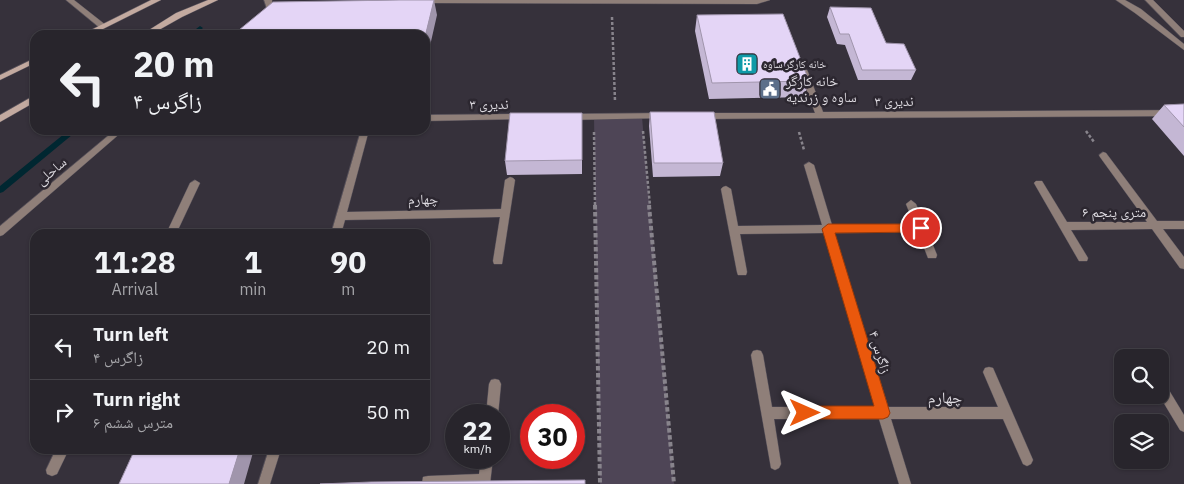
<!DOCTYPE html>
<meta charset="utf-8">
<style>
:root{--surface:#28252c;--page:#343138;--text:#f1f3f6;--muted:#a5a5a9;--line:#444248}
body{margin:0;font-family:"IBM Plex Sans","Noto Naskh Arabic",sans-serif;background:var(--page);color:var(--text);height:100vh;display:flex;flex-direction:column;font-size:19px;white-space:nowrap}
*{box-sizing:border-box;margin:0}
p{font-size:16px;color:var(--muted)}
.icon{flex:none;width:28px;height:28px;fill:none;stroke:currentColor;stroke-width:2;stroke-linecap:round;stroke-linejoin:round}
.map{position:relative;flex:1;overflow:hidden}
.sheet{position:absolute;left:30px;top:229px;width:400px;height:225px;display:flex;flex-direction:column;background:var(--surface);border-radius:15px;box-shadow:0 1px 4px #0004,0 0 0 1px var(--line)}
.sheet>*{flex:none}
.guide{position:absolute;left:30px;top:30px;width:400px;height:105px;border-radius:15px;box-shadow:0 1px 4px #0004,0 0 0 1px var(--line);background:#28252c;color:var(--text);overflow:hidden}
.buttons{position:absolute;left:1114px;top:349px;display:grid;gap:10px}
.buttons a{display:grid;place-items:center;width:55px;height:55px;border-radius:10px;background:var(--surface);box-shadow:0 1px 4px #0004,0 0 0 1px var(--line);font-size:25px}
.speed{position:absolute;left:445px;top:404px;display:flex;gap:10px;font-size:25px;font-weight:700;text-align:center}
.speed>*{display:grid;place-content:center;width:65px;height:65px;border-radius:50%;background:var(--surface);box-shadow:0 1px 4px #0004,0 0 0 1px var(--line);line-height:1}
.speed small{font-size:12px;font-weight:400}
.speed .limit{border:8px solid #d22;background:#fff;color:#111}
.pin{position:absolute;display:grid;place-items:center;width:42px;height:42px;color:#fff;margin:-21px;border:2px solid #fff;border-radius:50%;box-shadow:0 1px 5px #0007}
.me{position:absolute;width:55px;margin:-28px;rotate:90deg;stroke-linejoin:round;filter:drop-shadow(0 0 4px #0008)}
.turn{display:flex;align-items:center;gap:18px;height:105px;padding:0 20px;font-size:22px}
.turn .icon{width:65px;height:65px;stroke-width:2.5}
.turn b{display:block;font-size:35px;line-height:42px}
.eta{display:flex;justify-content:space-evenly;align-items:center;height:85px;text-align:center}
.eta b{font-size:30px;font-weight:700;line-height:35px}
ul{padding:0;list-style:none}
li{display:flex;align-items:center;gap:15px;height:65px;padding:0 20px;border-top:1px solid var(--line)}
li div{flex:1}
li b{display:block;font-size:19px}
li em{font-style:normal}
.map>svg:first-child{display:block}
.green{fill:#4e4556}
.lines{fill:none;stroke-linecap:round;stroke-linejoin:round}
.stream{fill:#002731;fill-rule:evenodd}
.minor-casing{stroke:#544f59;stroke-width:1}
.tertiary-casing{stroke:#544f59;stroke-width:1}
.secondary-casing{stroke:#544f59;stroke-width:1}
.path-far1{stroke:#88848c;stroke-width:2.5;stroke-dasharray:3 2;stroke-linecap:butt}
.path{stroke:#88848c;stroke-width:4;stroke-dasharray:4.5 2.5;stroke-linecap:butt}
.minor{fill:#8f7f79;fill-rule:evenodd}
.tertiary{fill:#8f7f79;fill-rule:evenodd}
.secondary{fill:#c3aaa0;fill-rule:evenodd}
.wall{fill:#c4b7d4}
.shaded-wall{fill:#a095ac}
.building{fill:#e4d5f6;stroke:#a095ac}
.route{fill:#ea580c;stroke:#983908}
.labels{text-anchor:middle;stroke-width:5;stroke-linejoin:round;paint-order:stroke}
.far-poi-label{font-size:11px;fill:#dddae0;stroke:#2c2730;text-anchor:start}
.poi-label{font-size:14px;fill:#dddae0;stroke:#2c2730;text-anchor:start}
.street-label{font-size:14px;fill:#dddae0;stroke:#2c2730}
.near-street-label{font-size:16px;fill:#dddae0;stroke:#2c2730}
</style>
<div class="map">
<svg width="1184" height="484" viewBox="0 0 1184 484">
<rect width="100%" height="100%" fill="#36313b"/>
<path class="green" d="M594 117H642L674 484H600Z"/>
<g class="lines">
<path class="stream" d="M200 26 203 28 195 35H188Z
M69 130H78L3 192 0 193V186Z"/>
<g class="minor-casing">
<path id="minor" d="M66 0H74L107 26 103 28H100Z
M419 0H770L757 4 422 3 420 2Z
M801 70H807L808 72 823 112 1184 110V116L701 119 697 116 701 113H815L800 72Z
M661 113 664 114V118L568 120 564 117 568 114Z
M521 114 524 115V119L425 121V115Z
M361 130H369L347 212 501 209 505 180 510 177 513 178 515 180 502 264H494L493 261 500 217 345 220 341 234H331Z
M1103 152 1106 153 1157 221H1184V229H1163L1184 257V269L1180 268 1152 229 1071 230 1088 258 1087 261H1079L1034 183 1036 181H1042L1067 222H1147L1100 157 1099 155Z
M809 162 814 165 832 225 914 224 906 204 911 200 916 204 937 255 936 258H928L918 232 834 233 888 407H998L983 372 985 368 989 367 993 368 1033 460 1031 464 1027 466 1023 464 1003 419H891L911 484H899L879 419H774L781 464 779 468 775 470 771 468 751 355 753 351 757 350 761 351 763 355 772 407H876L824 233 740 234 747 272 746 275H738L737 272 721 189 723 187 726 186 731 189 738 226 822 225 804 165Z
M195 180 200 183 176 234H166L190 183Z
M495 379 499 380 501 384 498 415H486L489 384 491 380Z
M1160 381 1164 382 1184 415V432L1180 430 1159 395Z
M56 449H69L57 474 52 476 47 474 46 470Z
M269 449H281L270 484H258Z
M481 458H493L490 484H422L423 477 428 476 479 474Z"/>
</g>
<g class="tertiary-casing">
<path id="tertiary" d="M264 0H272L273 9H267Z
M1116 0H1125L1141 9 1184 44V50L1135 13Z
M1145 0H1153L1184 31V37H1181Z
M115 130H124L3 235 0 236V226Z"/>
</g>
<g class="secondary-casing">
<path id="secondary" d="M151 0H161L91 35H81Z
M208 0H218L182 17 150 35H141L176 13Z
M35 58V63L0 80V75Z
M35 95V102L0 122V115Z"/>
</g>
<path class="path-far1" d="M612 17 615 101
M643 131 650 206
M1086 131 1094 142
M594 132 595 206
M799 132 804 150"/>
<path class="path" d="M595 205 600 484
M649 205 674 484"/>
<use href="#minor" class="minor"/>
<use href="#tertiary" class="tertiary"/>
<use href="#secondary" class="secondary"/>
</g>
<path class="wall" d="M830 7 886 43 916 70 911 80H858L845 45 837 44 827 17Z
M697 15 809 81 804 97 709 99 695 31Z
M1184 104V156L1152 119 1164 105Z
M650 112 723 163 720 176 653 177 649 126Z
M582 113V174L507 175 505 161Z"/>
<path class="shaded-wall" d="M434 0 437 15 425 68V37Z
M240 449H254L244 484H229Z"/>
<path class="building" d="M399 0H434L425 37V35H233L273 2Z
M830 7 871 8 886 43 904 44 916 70H862L849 34H840Z
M783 14 809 81 712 83 697 15Z
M1184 104V127L1164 105Z
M650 112H714L723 163H654Z
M510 113H582V160L505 161Z
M135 449H240L229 484H119Z
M585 480V484H320L371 482Z"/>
<path class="route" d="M828 224H921L927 228 921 232 835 233 890 413 888 417 883 419H805L801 417 798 413 801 408 805 406H874L822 229Z"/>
<defs>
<g id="building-square" transform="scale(1.125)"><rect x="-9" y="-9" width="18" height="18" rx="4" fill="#0f9aa8" stroke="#2c2730"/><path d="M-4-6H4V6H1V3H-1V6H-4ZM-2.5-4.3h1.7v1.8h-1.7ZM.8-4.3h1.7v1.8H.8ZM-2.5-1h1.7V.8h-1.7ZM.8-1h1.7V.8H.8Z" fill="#fff"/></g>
<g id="civic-square" transform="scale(1.125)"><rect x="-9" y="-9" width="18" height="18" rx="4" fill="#5c6f8a" stroke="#2c2730"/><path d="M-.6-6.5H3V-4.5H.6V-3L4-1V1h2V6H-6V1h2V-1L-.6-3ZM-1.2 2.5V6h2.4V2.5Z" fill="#fff"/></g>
</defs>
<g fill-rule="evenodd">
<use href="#building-square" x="747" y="64"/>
<use href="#civic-square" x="770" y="89"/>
</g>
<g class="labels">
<g class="far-poi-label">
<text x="763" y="68">خانه کارگر ساوه</text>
</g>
<g class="poi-label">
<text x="786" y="86">خانه کارگر<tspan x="786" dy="16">ساوه و زرندیه</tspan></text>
</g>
<g class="street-label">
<text x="894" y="106">ندیری ۳</text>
<text x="489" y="109">ندیری ۳</text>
<text transform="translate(51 171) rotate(-40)" y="5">ساحلی</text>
<text transform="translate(423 199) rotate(-1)" y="5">چهارم</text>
<text x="1114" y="217">۶ متری پنجم</text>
<text transform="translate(880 352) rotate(73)" y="5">زاگرس ۴</text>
</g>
<g class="near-street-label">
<text x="945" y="403">چهارم</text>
</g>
</g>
</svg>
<div class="buttons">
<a><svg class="icon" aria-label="search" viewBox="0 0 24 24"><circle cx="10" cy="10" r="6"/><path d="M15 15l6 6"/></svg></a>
<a><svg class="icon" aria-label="layers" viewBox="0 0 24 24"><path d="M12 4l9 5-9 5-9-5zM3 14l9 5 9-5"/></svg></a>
</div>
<div class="speed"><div>22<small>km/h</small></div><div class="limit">30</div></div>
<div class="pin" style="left:921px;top:228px;background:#d93025"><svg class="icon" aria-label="arrive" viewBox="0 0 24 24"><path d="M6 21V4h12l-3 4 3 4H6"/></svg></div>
<svg class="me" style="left:805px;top:413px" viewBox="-20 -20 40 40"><path d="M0-17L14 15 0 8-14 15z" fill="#ea580c" stroke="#fff" stroke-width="4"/></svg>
<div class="guide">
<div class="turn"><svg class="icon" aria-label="left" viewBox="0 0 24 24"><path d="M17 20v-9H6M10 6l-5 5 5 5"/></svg><div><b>20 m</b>زاگرس ۴</div></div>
</div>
<section class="sheet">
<div class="eta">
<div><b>11:28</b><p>Arrival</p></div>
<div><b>1</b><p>min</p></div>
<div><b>90</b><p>m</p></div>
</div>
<ul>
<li><svg class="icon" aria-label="left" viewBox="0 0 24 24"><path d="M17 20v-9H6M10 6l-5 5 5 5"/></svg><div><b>Turn left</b><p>زاگرس ۴</p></div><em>20 m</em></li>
<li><svg class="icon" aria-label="right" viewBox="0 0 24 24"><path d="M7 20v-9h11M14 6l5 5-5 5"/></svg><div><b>Turn right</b><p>۶ مترس ششم</p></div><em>50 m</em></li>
</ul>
</section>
</div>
